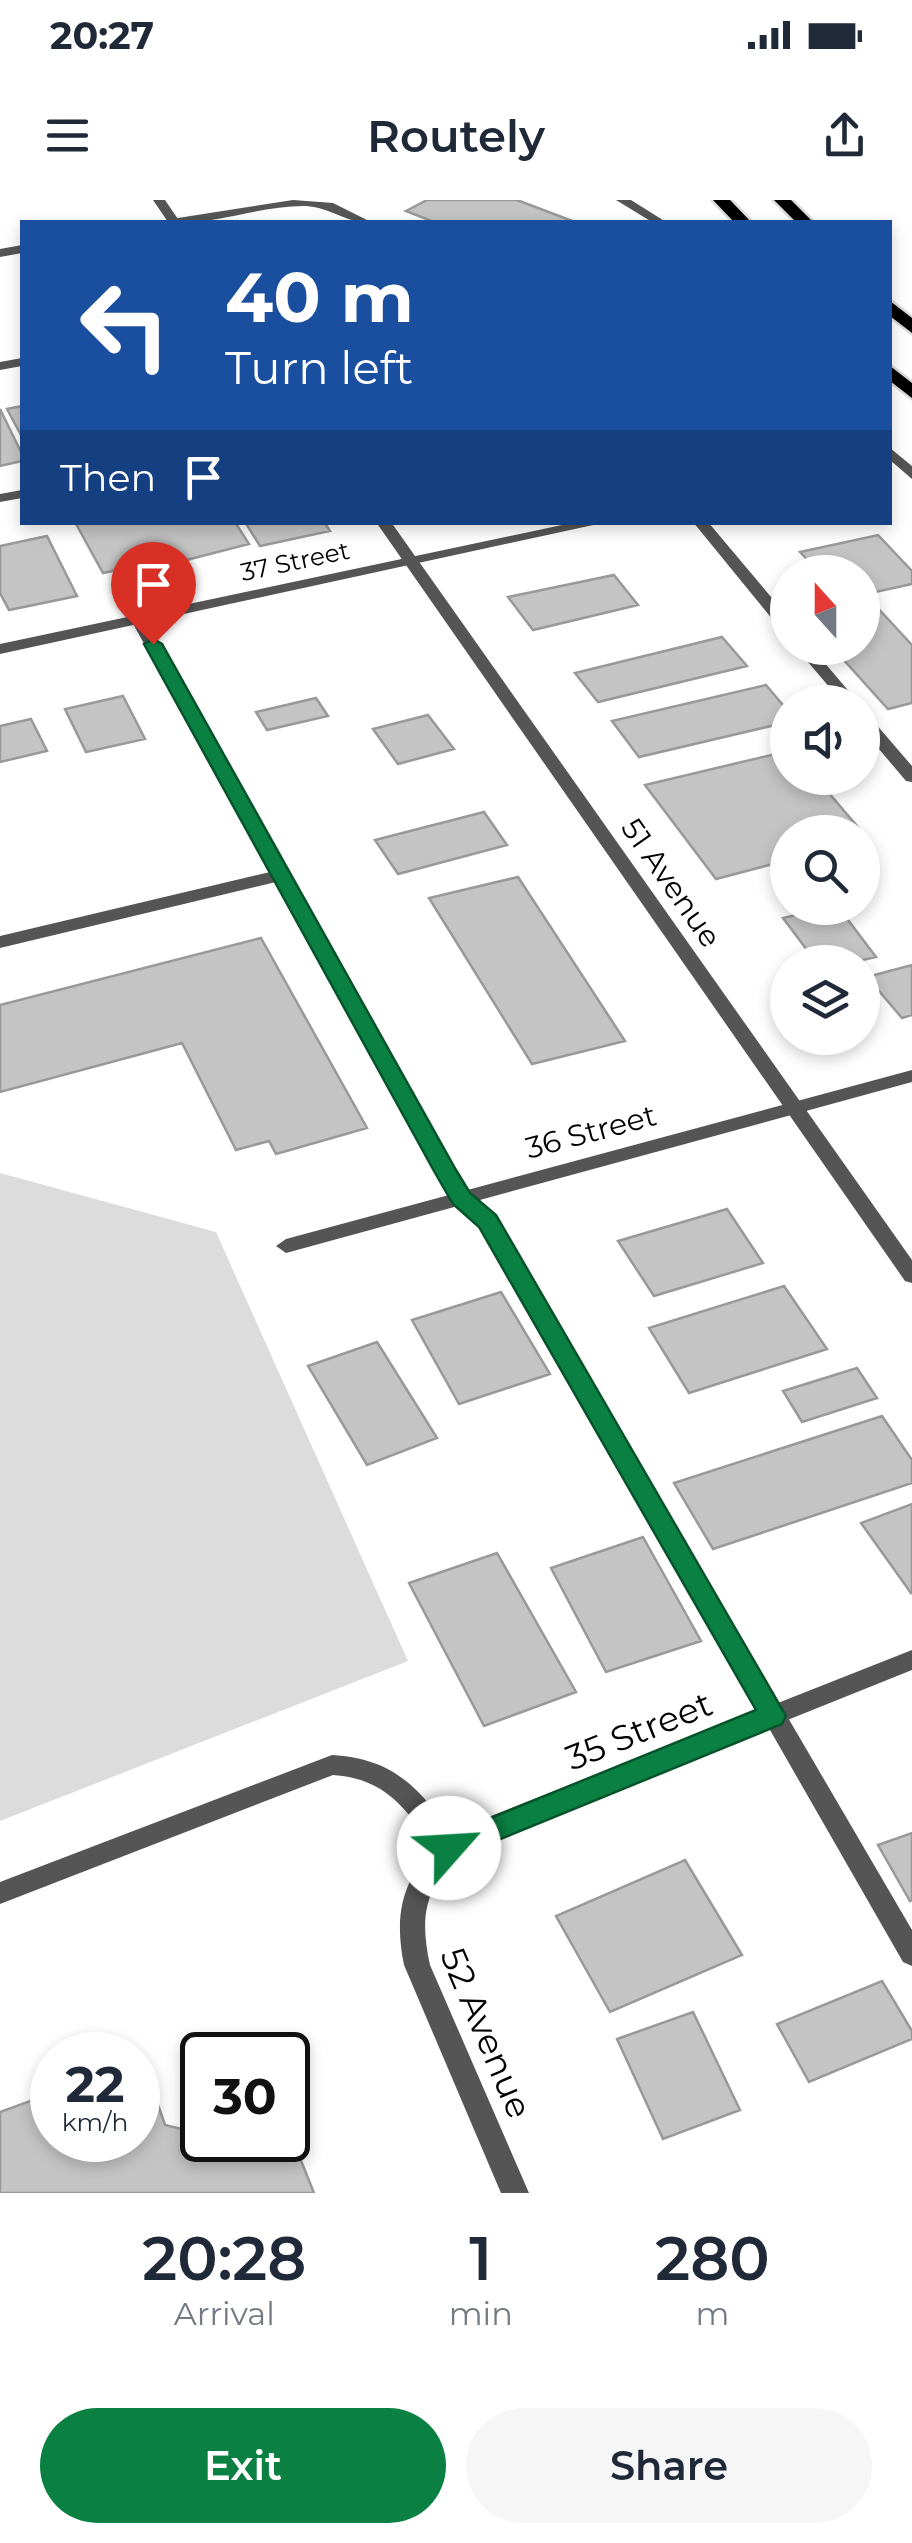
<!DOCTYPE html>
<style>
:root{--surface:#fff;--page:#f6f6f7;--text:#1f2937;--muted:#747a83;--accent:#0b8043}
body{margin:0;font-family:Montserrat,sans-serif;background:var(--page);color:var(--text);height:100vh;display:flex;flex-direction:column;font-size:38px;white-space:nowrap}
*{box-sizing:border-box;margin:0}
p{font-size:32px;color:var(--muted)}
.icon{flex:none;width:55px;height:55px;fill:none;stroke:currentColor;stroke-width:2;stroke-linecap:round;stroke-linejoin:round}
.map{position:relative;height:1993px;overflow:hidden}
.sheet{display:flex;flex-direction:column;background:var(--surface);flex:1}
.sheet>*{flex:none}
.guide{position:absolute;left:20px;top:20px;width:872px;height:305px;border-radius:0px;box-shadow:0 5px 15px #0003;background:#1a4fa0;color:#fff;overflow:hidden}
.needle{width:65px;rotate:339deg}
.fabs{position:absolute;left:770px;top:355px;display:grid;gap:20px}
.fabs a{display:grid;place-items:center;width:110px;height:110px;border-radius:50%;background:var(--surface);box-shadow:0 5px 15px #0003;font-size:50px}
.speed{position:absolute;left:30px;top:1832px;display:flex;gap:20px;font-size:50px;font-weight:700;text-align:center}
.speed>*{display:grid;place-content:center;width:130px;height:130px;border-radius:50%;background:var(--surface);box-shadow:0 5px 15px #0003;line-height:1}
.speed small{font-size:25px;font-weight:400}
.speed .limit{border:5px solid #111;border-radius:15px;background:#fff;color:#111}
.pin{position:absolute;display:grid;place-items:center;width:85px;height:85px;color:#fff;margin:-102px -42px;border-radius:50% 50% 50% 0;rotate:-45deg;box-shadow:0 0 10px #0007}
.pin .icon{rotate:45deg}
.me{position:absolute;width:110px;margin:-55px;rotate:64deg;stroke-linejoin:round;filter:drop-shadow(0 0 8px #0008)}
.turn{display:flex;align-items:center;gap:35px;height:210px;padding:0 40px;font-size:45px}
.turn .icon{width:130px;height:130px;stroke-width:2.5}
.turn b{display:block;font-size:70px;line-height:85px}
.then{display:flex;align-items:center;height:95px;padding:0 40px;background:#0003;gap:20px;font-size:38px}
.eta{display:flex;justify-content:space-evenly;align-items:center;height:170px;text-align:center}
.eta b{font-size:60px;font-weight:600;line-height:70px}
.button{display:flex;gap:20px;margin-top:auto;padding:20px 40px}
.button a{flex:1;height:115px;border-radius:60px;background:var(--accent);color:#fff;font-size:40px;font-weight:600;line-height:115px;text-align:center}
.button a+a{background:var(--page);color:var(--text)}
.status{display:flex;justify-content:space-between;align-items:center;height:70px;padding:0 50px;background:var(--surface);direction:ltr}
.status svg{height:28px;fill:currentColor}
header{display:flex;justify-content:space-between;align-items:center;height:130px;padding:0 40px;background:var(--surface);font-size:45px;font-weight:600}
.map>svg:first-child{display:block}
.green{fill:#dcdcdc}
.building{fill:#c4c4c4;stroke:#999;stroke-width:2.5}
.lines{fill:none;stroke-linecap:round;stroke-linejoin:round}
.primary-casing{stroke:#dbdbdb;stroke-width:5}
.service{fill:#555;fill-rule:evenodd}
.minor{fill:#555;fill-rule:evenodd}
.tertiary{fill:#555;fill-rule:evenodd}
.primary{fill:#000;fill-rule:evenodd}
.route{fill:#0b8043;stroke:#07532c;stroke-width:2.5}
.labels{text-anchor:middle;stroke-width:8;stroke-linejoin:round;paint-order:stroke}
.far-street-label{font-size:25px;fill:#000;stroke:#fff}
.street-label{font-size:30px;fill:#000;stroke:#fff}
.near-street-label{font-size:35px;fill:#000;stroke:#fff}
</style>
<div class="status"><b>20:27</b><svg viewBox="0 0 49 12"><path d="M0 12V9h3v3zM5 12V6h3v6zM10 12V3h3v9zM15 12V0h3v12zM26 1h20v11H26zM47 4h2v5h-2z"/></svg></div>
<header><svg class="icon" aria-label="menu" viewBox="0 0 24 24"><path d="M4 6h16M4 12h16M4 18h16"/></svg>Routely<svg class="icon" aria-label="share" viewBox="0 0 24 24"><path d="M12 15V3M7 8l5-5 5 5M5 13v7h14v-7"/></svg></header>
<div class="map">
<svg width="912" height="1993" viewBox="0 0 912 1993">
<rect width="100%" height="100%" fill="#fff"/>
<path class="green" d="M0 973 216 1032 408 1461 0 1621Z"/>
<path class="building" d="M427 0H517L575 22H434L406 11Z
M22 206V237L7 209Z
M0 209 22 254V261L0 266Z
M75 322H235L249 344 159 367 156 362 103 373Z
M245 322H324L330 331 260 346Z
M878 335 912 371V384L862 395V372H819L800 352Z
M47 336 77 396 9 410 0 393V346Z
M614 375 638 405 533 430 508 397Z
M874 404 912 445V503L888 509 833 448H862V406Z
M722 437 747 466 598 502 575 473Z
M766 485 788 511V522L639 557 612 521Z
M123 496 145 539 86 552 65 509Z
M316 498 328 516 267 530 256 512Z
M428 515 454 549 398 564 373 529Z
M31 519 47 551 0 562V526Z
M788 551V578H816L868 639 862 641V632H788V660L716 679 645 585Z
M484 612 507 645 398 674 375 640Z
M518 677 625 841 532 864 429 698Z
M826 708H839L876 757 854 762H816L783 718Z
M261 738 367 928 276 954 269 941 236 950 182 843 0 892V805Z
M912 765V815L902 818 867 777Z
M727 1009 763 1063 654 1096 618 1041Z
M784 1086 827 1149 689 1193 649 1128Z
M501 1092 550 1174 459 1204 412 1120Z
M377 1142 437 1238 367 1265 308 1166Z
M857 1168 877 1198 802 1222 783 1191Z
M882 1216 912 1260V1283L713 1349 674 1283Z
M912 1304V1392L911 1393 861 1323Z
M643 1337 701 1441 606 1472 551 1368Z
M497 1353 576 1492 484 1526 409 1383Z
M912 1633V1700L910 1701 878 1645Z
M685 1660 742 1755 610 1812 556 1716Z
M882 1781 912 1831V1839L809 1882 777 1824Z
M693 1812 740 1910 663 1939 617 1839Z
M143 1861 165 1925 202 1934V1940L236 1941 288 1940V1928L314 1993H0V1912L52 1893V1940H138V1863Z"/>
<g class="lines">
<g class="primary-casing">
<path id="primary" d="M713 0H730L751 22H734Z
M774 0H791L813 22H796Z
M890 101 912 118V133L890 116Z
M890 166 912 183V198L890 181Z"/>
</g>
<path class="service" d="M293 0 333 3 371 22C347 24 328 6 304 6 259 6 216 25 172 22L178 18Z
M22 45V53L0 57V49Z
M22 290V298L0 302V294Z
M693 322H708L788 417V433L782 431Z
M139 415 147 420 453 968 469 993 495 1016 912 1730V1766L903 1762 481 1026 455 1003 435 971 276 682 0 748V736L270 672 131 420Z
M796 448H812L858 502H842Z
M862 513 868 515 912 566V582L906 581 862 529Z
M332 1555C398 1559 420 1591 458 1640L461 1648 458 1656 449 1659 440 1656C408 1613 390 1579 333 1575L0 1704V1682Z"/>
<path class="minor" d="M616 0H631L666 22H652Z
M22 158V166L0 170V162Z
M890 248 912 266V279L890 260Z
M576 322H607L0 454V444Z
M912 870V882L286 1053 276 1046 286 1039Z
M912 1450V1470L471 1647C427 1682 418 1710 430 1765L529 1993H501L404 1765C392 1706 406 1669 453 1631Z"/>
<path class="tertiary" d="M153 0H165L180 22H168Z
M376 322H391L912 1060V1083L905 1081Z"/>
<use href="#primary" class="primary"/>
</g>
<path class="route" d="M153 439 162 444 456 970 470 993 496 1015 786 1516 782 1524 449 1660 439 1657 435 1648 439 1639 756 1510 479 1027 453 1004 434 971 144 444Z"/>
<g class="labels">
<g class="far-street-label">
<text transform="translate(295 361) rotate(-12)" y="9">37 Street</text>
</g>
<g class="street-label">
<text transform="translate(671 683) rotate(55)" y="10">51 Avenue</text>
<text transform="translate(591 932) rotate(-15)" y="10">36 Street</text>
</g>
<g class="near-street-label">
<text transform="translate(639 1531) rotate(-22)" y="12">35 Street</text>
<text transform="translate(486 1833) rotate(67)" y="12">52 Avenue</text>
</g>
</g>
</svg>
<div class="fabs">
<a><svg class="needle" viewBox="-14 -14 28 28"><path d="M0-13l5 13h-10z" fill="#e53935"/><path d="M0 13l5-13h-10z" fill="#747a83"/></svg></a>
<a><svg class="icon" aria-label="sound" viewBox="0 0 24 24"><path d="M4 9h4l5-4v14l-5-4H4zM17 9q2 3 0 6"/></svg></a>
<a><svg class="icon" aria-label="search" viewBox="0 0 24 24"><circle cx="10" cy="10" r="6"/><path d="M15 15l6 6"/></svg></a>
<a><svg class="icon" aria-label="layers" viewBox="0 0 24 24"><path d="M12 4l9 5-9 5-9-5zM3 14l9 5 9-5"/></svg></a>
</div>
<div class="speed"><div>22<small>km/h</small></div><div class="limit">30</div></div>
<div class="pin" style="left:153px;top:444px;background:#d93025"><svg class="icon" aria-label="arrive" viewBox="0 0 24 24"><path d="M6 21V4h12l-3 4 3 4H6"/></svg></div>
<svg class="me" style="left:449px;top:1648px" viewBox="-20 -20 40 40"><circle r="19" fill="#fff"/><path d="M0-13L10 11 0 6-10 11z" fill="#0b8043"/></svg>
<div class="guide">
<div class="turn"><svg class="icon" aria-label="left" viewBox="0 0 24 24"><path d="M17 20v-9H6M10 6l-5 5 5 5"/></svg><div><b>40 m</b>Turn left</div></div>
<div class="then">Then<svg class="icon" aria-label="arrive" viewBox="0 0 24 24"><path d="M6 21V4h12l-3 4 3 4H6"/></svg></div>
</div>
</div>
<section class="sheet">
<div class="eta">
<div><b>20:28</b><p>Arrival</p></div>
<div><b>1</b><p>min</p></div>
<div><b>280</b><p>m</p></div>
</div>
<div class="button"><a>Exit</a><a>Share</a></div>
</section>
